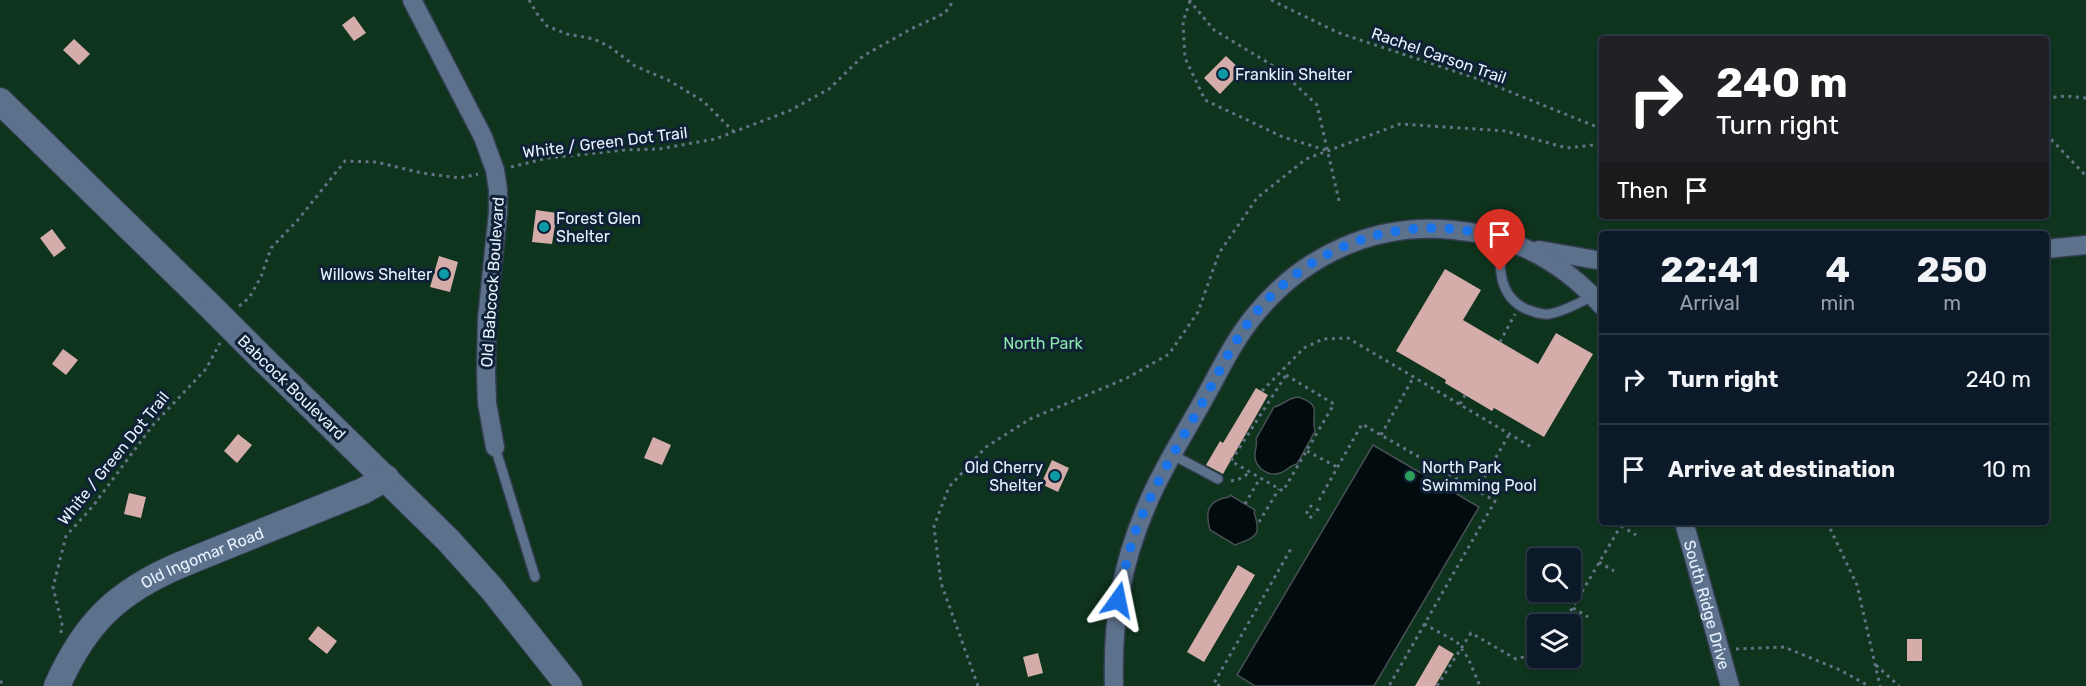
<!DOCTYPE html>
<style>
:root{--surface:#0b1929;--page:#142231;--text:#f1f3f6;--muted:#9aa0a8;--line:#2b3846}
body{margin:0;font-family:Rubik,sans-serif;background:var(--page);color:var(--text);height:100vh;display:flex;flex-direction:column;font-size:22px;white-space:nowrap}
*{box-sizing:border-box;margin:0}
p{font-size:20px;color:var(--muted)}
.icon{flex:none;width:33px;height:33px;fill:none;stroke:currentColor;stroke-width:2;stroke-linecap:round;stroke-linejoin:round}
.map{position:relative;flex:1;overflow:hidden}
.side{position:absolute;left:1599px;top:231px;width:450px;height:294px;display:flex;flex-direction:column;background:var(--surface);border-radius:6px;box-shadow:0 2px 4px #0004,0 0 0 2px var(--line)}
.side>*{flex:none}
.top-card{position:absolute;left:1599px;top:36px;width:450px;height:183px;border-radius:6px;box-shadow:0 2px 4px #0004,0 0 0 2px var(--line);background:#202124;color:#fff;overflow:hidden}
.fabs{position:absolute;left:1527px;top:548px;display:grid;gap:12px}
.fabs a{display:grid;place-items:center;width:54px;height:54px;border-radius:6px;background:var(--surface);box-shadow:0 2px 4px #0004,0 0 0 2px var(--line);font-size:30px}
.pin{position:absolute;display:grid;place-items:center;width:51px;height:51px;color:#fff;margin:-62px -26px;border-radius:50% 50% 50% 0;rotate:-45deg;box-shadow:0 0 6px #0007}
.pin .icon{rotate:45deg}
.me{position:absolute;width:66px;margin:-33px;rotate:12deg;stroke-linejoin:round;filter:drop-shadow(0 0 4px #0008)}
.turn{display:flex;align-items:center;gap:21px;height:126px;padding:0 18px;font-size:27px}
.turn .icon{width:78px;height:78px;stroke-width:2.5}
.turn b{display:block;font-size:42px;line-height:51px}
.then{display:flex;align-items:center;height:57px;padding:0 18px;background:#0003;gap:12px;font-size:22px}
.eta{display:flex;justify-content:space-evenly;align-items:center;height:102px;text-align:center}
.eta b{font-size:36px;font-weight:700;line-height:42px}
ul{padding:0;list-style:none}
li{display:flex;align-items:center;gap:18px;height:90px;padding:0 18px;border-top:2px solid var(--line)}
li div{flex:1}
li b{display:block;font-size:22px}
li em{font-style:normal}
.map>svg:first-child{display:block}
.green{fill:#0f341d;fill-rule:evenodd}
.water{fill:#020b0e;stroke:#475056;stroke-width:1.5}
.building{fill:#d4aca9}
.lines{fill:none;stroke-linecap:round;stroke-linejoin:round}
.lane-casing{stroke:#333d4e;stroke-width:12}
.street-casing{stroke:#333d4e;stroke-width:21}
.secondary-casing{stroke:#333d4e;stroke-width:28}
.path{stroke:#637284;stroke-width:3;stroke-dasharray:3 4.5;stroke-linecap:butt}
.lane{stroke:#5c718b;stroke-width:9}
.street{stroke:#5c718b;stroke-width:18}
.secondary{stroke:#5c718b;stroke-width:26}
.secondary-bridge-casing{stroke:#333d4e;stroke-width:28;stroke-linecap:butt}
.secondary-bridge{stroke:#5c718b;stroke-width:26}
.route{stroke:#1a73e8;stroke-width:10;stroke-dasharray:0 18}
.culture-dot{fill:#0f9aa8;stroke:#0f2137;stroke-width:2}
.leisure-dot{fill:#2e9e5b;stroke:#0f2137;stroke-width:2}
.labels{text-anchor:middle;stroke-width:6;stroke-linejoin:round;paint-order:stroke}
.street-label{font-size:16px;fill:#e8f2fe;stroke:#0f2137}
.poi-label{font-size:16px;fill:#e8f2fe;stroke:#0f2137;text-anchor:start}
.park-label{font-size:16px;fill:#8be6a9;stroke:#0f2137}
</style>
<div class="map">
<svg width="2086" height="686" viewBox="0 0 2086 686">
<rect width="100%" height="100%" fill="#0f2137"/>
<path class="green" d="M0 0H2086V686H0ZM1602 39H2046V216H1602ZM1602 234H2046V522H1602ZM1538 558H1570V591H1538ZM1538 624H1570V657H1538Z"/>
<path class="water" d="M1298 397C1324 405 1310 414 1315 431L1297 464C1290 465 1287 471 1280 473 1269 477 1257 469 1255 458 1254 450 1258 446 1256 439L1274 407C1283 405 1288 398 1298 397Z
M1373 445 1479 507 1374 686H1255L1237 675Z
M1230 495 1255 510 1254 512C1262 537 1256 536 1235 545L1210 530C1205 512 1207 500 1229 497Z"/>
<path class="building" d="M354 16 366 33 354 41 342 25Z
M74 39 90 54 79 65 63 50Z
M1226 56 1242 71 1220 94 1204 78Z
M536 210 557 213 552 244 532 242Z
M52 229 66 248 54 257 40 238Z
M439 256 458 262 450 292 430 287Z
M1445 269 1481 290 1463 320 1538 364 1556 333 1593 354 1544 437 1494 408 1492 411 1465 395 1445 383 1446 380 1396 351Z
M63 349 78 360 66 375 52 364Z
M1256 388 1268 395 1223 474 1206 465 1220 441 1223 443Z
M238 434 252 445 237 463 224 451Z
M653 437 671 445 662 465 644 458Z
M1052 460 1069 468 1058 492 1041 484Z
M129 493 146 497 141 518 124 514Z
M1238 565 1255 575 1204 662 1187 652Z
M318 626 337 641 327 654 308 639Z
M1907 639H1922V661H1907Z
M1439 645 1454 654 1435 686H1415Z
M1038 653 1043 673 1028 677 1023 657Z"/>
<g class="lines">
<g class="lane-casing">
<path id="lane" d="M1502 239C1498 265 1498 296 1526 309 1534 312 1541 315 1549 314 1564 312 1580 302 1593 296
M495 447 535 577
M1173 455 1218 479"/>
</g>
<g class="street-casing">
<g id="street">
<path d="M412 0 483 137 495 170 498 190V212L487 319 486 373 487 403 495 447"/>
<path d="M2046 249 2086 245"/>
<path d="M1539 250 1602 261"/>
<path id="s1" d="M1684 522 1730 686"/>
<path d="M1114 686C1112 621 1121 565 1147 505 1160 473 1179 443 1196 413 1215 381 1231 344 1254 316 1303 255 1375 222 1453 230 1513 235 1562 261 1602 306"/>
</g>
</g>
<g class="secondary-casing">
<g id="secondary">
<path d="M0 101 211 307"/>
<path d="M262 358 448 540 492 589 569 686"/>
<path id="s2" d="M57 686C85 623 117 592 180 565L363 491 386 478"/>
</g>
</g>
<path class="path" d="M529 0 538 15 547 26 567 34 594 39 610 47 635 66 668 80 703 101 734 132
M1189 0 1214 30 1280 70 1317 105 1340 205
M1271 0 1339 33 1481 80 1602 129
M1190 1 1183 22 1185 58 1205 100 1283 137 1326 150
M2046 98 2066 96 2086 98
M2046 134 2086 176
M511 167 548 158 625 150 659 149 715 139 789 111 829 89 863 56 911 29 945 13 954 0
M239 306 249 298 261 277 271 248 297 221 345 161 376 162 422 173 460 178 478 174
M1500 342 1515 314
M1286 375 1334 404 1283 491 1231 461Z
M1262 391 1304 348 1323 339 1348 338 1533 448
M1460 404 1465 395
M1381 435 1413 378
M1307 451 1337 467
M1231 481 1239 479 1251 472
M1477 490 1510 433
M1319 500 1362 424 1495 501 1389 686
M1245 504 1260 478
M1312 518 1306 514 1311 506 1318 510 1314 514
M1259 522 1279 489
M1827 522 1857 585 1880 686
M1621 526 1636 535
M1599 562 1614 571
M1573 608 1588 617
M1424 624 1457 642 1468 658 1480 686
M1563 624 1623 522
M61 633 62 624 53 587 66 536 93 506 153 425 206 369 220 343
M1736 649 1784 647 1840 670 1869 686
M1876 665 1899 686
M0 681 5 686
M978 686 941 583 934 526 949 487 986 447 1030 419 1127 378 1169 354 1198 312 1219 253 1257 198 1306 159 1400 124 1505 131 1567 148 1602 144
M1220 686 1214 683 1292 547
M1437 686 1471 633 1516 659 1538 653"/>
<use href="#lane" class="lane"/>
<use href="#street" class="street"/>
<use href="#secondary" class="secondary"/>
<g class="secondary-bridge-casing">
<path id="secondary-bridge" d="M211 307 262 358"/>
</g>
<use href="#secondary-bridge" class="secondary-bridge"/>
</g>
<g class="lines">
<path class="route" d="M1118 600C1123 577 1128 553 1136 530 1153 488 1176 448 1199 409 1216 378 1232 343 1254 315 1315 240 1410 210 1503 239L1499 258 1500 271"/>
</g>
<g class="culture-dot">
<circle cx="1223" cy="74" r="6"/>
<circle cx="544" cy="227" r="6"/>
<circle cx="444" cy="274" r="6"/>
<circle cx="1055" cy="476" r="6"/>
</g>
<circle class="leisure-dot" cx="1410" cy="476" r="6"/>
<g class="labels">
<g class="street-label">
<text transform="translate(1439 55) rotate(19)" y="6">Rachel Carson Trail</text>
<text transform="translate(605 142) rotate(-7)" y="6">White / Green Dot Trail</text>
<text transform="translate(492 282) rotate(-86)" y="6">Old Babcock Boulevard</text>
<text transform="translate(292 387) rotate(44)" y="6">Babcock Boulevard</text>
<text transform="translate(113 458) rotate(-51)" y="6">White / Green Dot Trail</text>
<text dy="6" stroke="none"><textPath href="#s2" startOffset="201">Old Ingomar Road</textPath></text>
<text dy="6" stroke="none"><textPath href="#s1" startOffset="86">South Ridge Drive</textPath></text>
</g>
<g class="poi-label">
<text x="1235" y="80">Franklin Shelter</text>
<text x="556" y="224">Forest Glen<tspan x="556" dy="18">Shelter</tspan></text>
<text x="432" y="280" text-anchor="end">Willows Shelter</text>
<text x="1043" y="473" text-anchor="end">Old Cherry<tspan x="1043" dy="18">Shelter</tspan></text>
<text x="1422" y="473">North Park<tspan x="1422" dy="18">Swimming Pool</tspan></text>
</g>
<g class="park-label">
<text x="1043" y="349">North Park</text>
</g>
</g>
</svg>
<div class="fabs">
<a><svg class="icon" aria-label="search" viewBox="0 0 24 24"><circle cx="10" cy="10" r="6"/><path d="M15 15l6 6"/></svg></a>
<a><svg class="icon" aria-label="layers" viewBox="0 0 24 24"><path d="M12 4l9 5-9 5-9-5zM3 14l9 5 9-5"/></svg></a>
</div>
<div class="pin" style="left:1500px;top:271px;background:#d93025"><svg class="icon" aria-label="arrive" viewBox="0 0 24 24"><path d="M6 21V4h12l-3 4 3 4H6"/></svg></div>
<svg class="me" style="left:1118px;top:600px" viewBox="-20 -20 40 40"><path d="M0-17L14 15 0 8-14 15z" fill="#1a73e8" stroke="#fff" stroke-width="4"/></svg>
<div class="top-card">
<div class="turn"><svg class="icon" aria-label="right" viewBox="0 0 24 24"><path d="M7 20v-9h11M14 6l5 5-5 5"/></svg><div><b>240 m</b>Turn right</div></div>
<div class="then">Then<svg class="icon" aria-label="arrive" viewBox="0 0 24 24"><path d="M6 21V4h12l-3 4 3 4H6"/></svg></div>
</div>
<section class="side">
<div class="eta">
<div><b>22:41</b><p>Arrival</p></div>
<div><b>4</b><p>min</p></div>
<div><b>250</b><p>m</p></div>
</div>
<ul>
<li><svg class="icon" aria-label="right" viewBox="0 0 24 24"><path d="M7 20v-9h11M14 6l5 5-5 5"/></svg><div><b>Turn right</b></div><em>240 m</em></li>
<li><svg class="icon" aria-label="arrive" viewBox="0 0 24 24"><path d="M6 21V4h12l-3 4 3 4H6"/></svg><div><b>Arrive at destination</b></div><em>10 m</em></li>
</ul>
</section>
</div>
